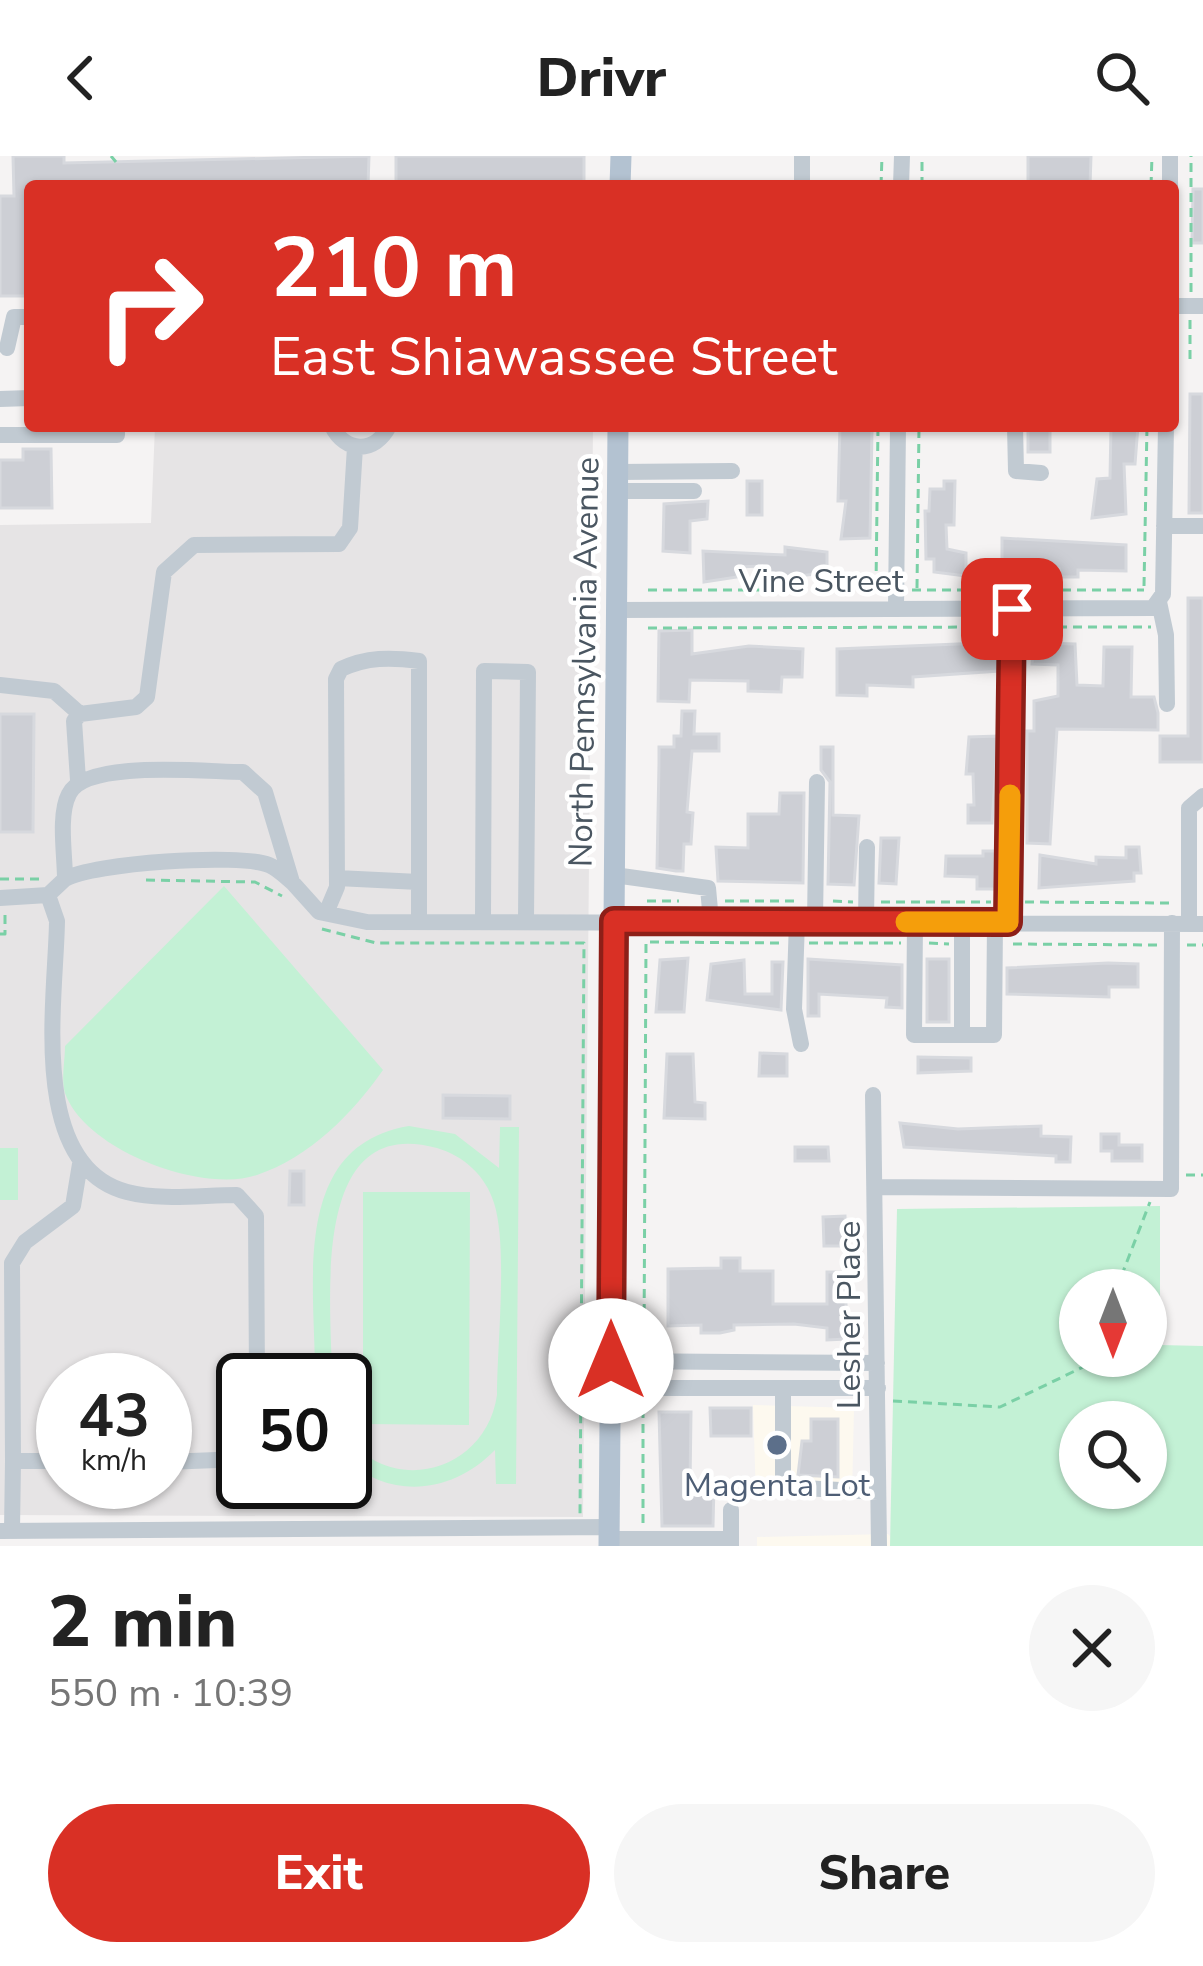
<!DOCTYPE html>
<meta charset="utf-8">
<style>
:root{--surface:#fff;--page:#f6f6f6;--text:#222;--muted:#767676;--accent:#d93025}
body{margin:0;font-family:"Nunito Sans",sans-serif;background:var(--page);color:var(--text);height:100vh;display:flex;flex-direction:column;font-size:45px;white-space:nowrap}
*{box-sizing:border-box;margin:0}
p{font-size:39px;color:var(--muted)}
.icon{flex:none;width:66px;height:66px;fill:none;stroke:currentColor;stroke-width:2;stroke-linecap:round;stroke-linejoin:round}
.map{position:relative;height:1390px;overflow:hidden}
.drawer{display:flex;flex-direction:column;background:var(--surface);flex:1}
.drawer>*{flex:none}
.guide{position:absolute;left:24px;top:24px;width:1155px;height:252px;border-radius:12px;box-shadow:0 3px 9px #0004;background:#d93025;color:#fff;overflow:hidden}
.needle{width:78px;rotate:180deg}
.controls{position:absolute;left:1059px;top:1113px;display:grid;gap:24px}
.controls a{display:grid;place-items:center;width:108px;height:108px;border-radius:50%;background:var(--surface);box-shadow:0 3px 9px #0004;font-size:60px}
.speed{position:absolute;left:36px;top:1197px;display:flex;gap:24px;font-size:60px;font-weight:700;text-align:center}
.speed>*{display:grid;place-content:center;width:156px;height:156px;border-radius:50%;background:var(--surface);box-shadow:0 3px 9px #0004;line-height:1}
.speed small{font-size:30px;font-weight:400}
.speed .limit{border:6px solid #111;border-radius:18px;background:#fff;color:#111}
.pin{position:absolute;display:grid;place-items:center;width:102px;height:102px;color:#fff;margin:-51px;border-radius:24px;box-shadow:0 6px 18px #0006}
.me{position:absolute;width:132px;margin:-66px;rotate:0deg;stroke-linejoin:round;filter:drop-shadow(0 0 9px #0008)}
.turn{display:flex;align-items:center;gap:42px;height:252px;padding:0 48px;font-size:54px}
.turn .icon{width:156px;height:156px;stroke-width:2.5}
.turn b{display:block;font-size:84px;line-height:102px}
.round{display:grid;place-items:center;flex:none;width:126px;height:126px;border-radius:63px;background:var(--page)}
.overview{display:flex;align-items:center;justify-content:space-between;height:204px;padding:0 48px}
h1{font-size:72px;font-weight:800;line-height:90px}
.action{display:flex;gap:24px;margin-top:auto;padding:24px 48px}
.action a{flex:1;height:138px;border-radius:72px;background:var(--accent);color:#fff;font-size:48px;font-weight:800;line-height:138px;text-align:center}
.action a+a{background:var(--page);color:var(--text)}
header{display:flex;justify-content:space-between;align-items:center;height:156px;padding:0 48px;background:var(--surface);font-size:54px;font-weight:800}
.map>svg:first-child{display:block}
.commercial{fill:#fdf9ef}
.education{fill:#e6e4e5;fill-rule:evenodd}
.green{fill:#c3f1d5;fill-rule:evenodd}
.building{fill:#cdcfd5;stroke:#d7d9de;stroke-width:3}
.lines{fill:none;stroke-linecap:round;stroke-linejoin:round}
.path{stroke:#7ad0a6;stroke-width:3;stroke-dasharray:9 6;stroke-linecap:butt}
.minor{stroke:#c1cad2;stroke-width:16}
.major{stroke:#b3c2d1;stroke-width:21}
.route-casing{stroke:#8d1f18;stroke-width:30}
.route{stroke:#d93025;stroke-width:21}
.slow{stroke:#f59e0b;stroke-width:21}
.service-dot{fill:#5c6f8a;stroke:#fff;stroke-width:4.5}
.labels{text-anchor:middle;stroke-width:9;stroke-linejoin:round;paint-order:stroke}
.street-label{font-size:33px;fill:#4a5661;stroke:#fff}
.service-label{font-size:33px;fill:#4e5e75;stroke:#fff}
</style>
<header><svg class="icon" aria-label="back" viewBox="0 0 24 24"><path d="M15 5l-7 7 7 7"/></svg>Drivr<svg class="icon" aria-label="search" viewBox="0 0 24 24"><circle cx="10" cy="10" r="6"/><path d="M15 15l6 6"/></svg></header>
<div class="map">
<svg width="1203" height="1390" viewBox="0 0 1203 1390">
<rect width="100%" height="100%" fill="#f5f3f3"/>
<path class="commercial" d="M753 1249 854 1252 852 1341H756Z
M888 1378 900 1390H757V1381Z"/>
<path class="education" d="M155 270H593L583 1361 0 1359V369L151 367ZM63 1224H165V1326H63ZM243 1224H345V1326H243Z"/>
<path class="green" d="M224 730 383 914C352 958 310 1001 257 1019 202 1038 85 994 65 937 61 924 65 904 65 890Z
M409 970 455 978 499 1012 500 971H519L516 1328H496L495 1294C453 1337 392 1345 345 1303V1278C391 1342 486 1316 497 1239 497 1190 508 1090 494 1047 486 1020 464 1000 437 992 307 956 332 1153 332 1224H315C316 1133 288 990 409 970Z
M0 992H18V1044H0Z
M363 1036H470L469 1269 363 1268Z
M1160 1050V1189L1203 1190V1390H890L897 1053ZM1080 1134H1146V1200H1080ZM1146 1266V1332H1080V1266Z"/>
<path class="building" d="M13 0H64V7L369 0 368 30H30V140H0V40H14Z
M396 0H584V30H396Z
M1028 0H1091L1090 30H1028Z
M1193 33H1203V87H1192Z
M1190 238H1203V357H1189Z
M840 270 872 274 870 382 841 383 846 345H838Z
M1028 270H1050V296H1028Z
M1111 270H1138L1135 308H1124L1126 358 1092 362 1097 323 1110 322Z
M23 293H51L52 352H0V304H23Z
M747 325H762V359H747Z
M944 325H955L954 369H946L947 393 966 397V420L934 416V403H926L925 355H929L930 333H944Z
M708 345 707 363 690 365V397L663 395 664 348Z
M1002 382 1126 389V415L1078 414V421H1059V413H1002Z
M785 391 827 396V417L787 421 761 417V410L738 411 737 421 704 426 703 395 785 399Z
M1188 442H1203V606H1160V580H1188Z
M692 474V498L749 490 803 493 802 521H782L781 536 748 535V525L690 524 689 546 658 545 659 475Z
M982 487H1000L999 515 913 521V531L867 529V540L837 539V493Z
M1038 487 1075 488 1077 529 1103 530 1104 491H1132L1131 541H1154L1158 557V574L1057 573 1050 688 1027 687V575H1034V545L1058 540V509L1032 508 1033 490Z
M682 555H695L694 578H719V595H692L687 656 693 657 691 688H684L683 715H676L657 712 659 607V591H674V580H681Z
M0 558H34L33 676H0Z
M998 580 992 667H968V649H974L973 618H966L969 581Z
M821 591H833V659L859 660 854 729 828 728 830 626 821 614Z
M780 637H804L803 727 718 725 716 691 748 692V658H779Z
M881 682H899L896 728 879 727Z
M1126 691H1139L1141 717H1134V725L1039 732 1040 699 1096 708V701L1126 702Z
M983 695H996V733H977V721L945 720 946 700H983Z
M688 802 684 856H656L660 804Z
M808 803 902 809V852L886 851 887 842 819 838V860H808Z
M927 803H949V866H927Z
M744 804 745 838H772V806H783L781 854 707 844 711 808Z
M1108 807 1138 808V831H1109V841L1007 838V812Z
M760 897 787 898V920H759Z
M667 898H693L695 946 705 947V963L664 962Z
M918 901 971 902V915L918 917Z
M443 939 510 940V963L443 962Z
M900 967 958 973 1041 970V980L1071 981 1070 1006H1056V1000L904 991Z
M1101 978H1119V989H1142V1005H1112V995H1101Z
M795 991H828L829 1005H795Z
M290 1015H304V1049H289Z
M845 1060 846 1090H824L823 1061Z
M721 1102H740V1115H773V1148H827V1116H846V1183L827 1184V1172L794 1168 734 1169V1174L720 1177H701V1169L668 1170V1113L721 1112Z
M710 1252H751V1280H711Z
M659 1256H691L690 1329H714L713 1370H662Z
M811 1263H838V1321L798 1319 802 1285H811Z"/>
<g class="lines">
<path class="path" d="M111 0 116 6
M881 30 882 0
M922 30V0
M1151 30 1152 0
M1191 136V0
M1190 203V164
M876 430 878 270
M1144 430 1147 270
M917 432 919 270
M648 434H878
M912 434H1144
M1028 471H1151
M648 472 995 471
M0 723H40
M146 724 255 726 282 740
M647 745H679
M725 745H799
M833 745 853 746
M881 746H991
M1025 746 1171 747
M322 773 376 787H584L580 1359
M0 778H5V754
M809 787H901
M929 787 949 788
M1013 788 1159 789
M1187 789H1203
M1186 1019H1203
M1116 1134 1150 1046
M644 1187 646 786 781 787
M893 1245 1000 1251 1106 1200
M643 1367V1245"/>
<path class="minor" d="M802 30V0
M901 30 902 0
M1170 30V0
M1173 150H1203
M7 192 14 161H30
M0 243 30 242
M332 270C345 297 375 298 389 270
M1015 270 1016 315 1041 317
M0 279H117V270
M618 316 732 315
M618 335H694
M1164 370H1203
M1159 446 1166 479 1167 548
M896 453 898 270
M616 454 1153 452 1163 438 1166 270
M0 529 54 535 80 558
M78 624 74 565 80 558 136 551 147 541 164 416 194 389 339 388 350 372 355 291
M614 719 708 732 711 765
M337 722 419 726
M65 723C93 707 239 697 269 709 277 712 286 721 292 726
M48 739 57 765C56 842 27 1010 127 1036 161 1045 202 1039 237 1039L256 1060 257 1224
M0 742 48 739 65 723C65 699 58 659 69 638 85 603 206 616 243 616L265 636 292 726 319 756 367 766 1203 768
M326 757 337 731 336 523 341 513C367 501 390 501 419 505V765
M483 764 484 515 528 516 526 764
M797 765 794 853 801 888
M815 765 817 626
M866 766 867 691
M915 766 914 879H994L995 766
M1008 766 1013 453
M1189 768V652L1203 640
M962 879V766
M873 939 879 1390
M877 1031 1171 1033 1172 767
M611 1205 877 1207
M611 1232H878
M783 1232V1331L878 1336
M13 1305 12 1107 25 1086 73 1050 80 1008
M165 1306 243 1303
M731 1354V1389
M0 1375 610 1371
M12 1375 13 1305H63
M609 1383H731"/>
<path class="major" d="M620 30 621 0
M609 1390 618 270"/>
</g>
<g class="lines">
<g class="route-casing">
<path id="route" d="M611 1205 614 765 1008 766 1012 453"/>
</g>
<use href="#route" class="route"/>
<path class="slow" d="M906 766H1008L1010 639"/>
</g>
<circle class="service-dot" cx="777" cy="1289" r="12"/>
<g class="labels">
<g class="street-label">
<text x="821" y="436">Vine Street</text>
<text transform="translate(583 506) rotate(-89)" y="12">North Pennsylvania Avenue</text>
<text transform="translate(848 1159) rotate(-90)" y="12">Lesher Place</text>
</g>
<g class="service-label">
<text x="777" y="1340">Magenta Lot</text>
</g>
</g>
</svg>
<div class="controls">
<a><svg class="needle" viewBox="-14 -14 28 28"><path d="M0-13l5 13h-10z" fill="#e53935"/><path d="M0 13l5-13h-10z" fill="#767676"/></svg></a>
<a><svg class="icon" aria-label="search" viewBox="0 0 24 24"><circle cx="10" cy="10" r="6"/><path d="M15 15l6 6"/></svg></a>
</div>
<div class="speed"><div>43<small>km/h</small></div><div class="limit">50</div></div>
<div class="pin" style="left:1012px;top:453px;background:#d93025"><svg class="icon" aria-label="arrive" viewBox="0 0 24 24"><path d="M6 21V4h12l-3 4 3 4H6"/></svg></div>
<svg class="me" style="left:611px;top:1205px" viewBox="-20 -20 40 40"><circle r="19" fill="#fff"/><path d="M0-13L10 11 0 6-10 11z" fill="#d93025"/></svg>
<div class="guide">
<div class="turn"><svg class="icon" aria-label="right" viewBox="0 0 24 24"><path d="M7 20v-9h11M14 6l5 5-5 5"/></svg><div><b>210 m</b>East Shiawassee Street</div></div>
</div>
</div>
<section class="drawer">
<div class="overview"><div><h1>2 min</h1><p>550 m · 10:39</p></div><a class="round"><svg class="icon" aria-label="close" viewBox="0 0 24 24"><path d="M6 6l12 12M18 6L6 18"/></svg></a></div>
<div class="action"><a>Exit</a><a>Share</a></div>
</section>
